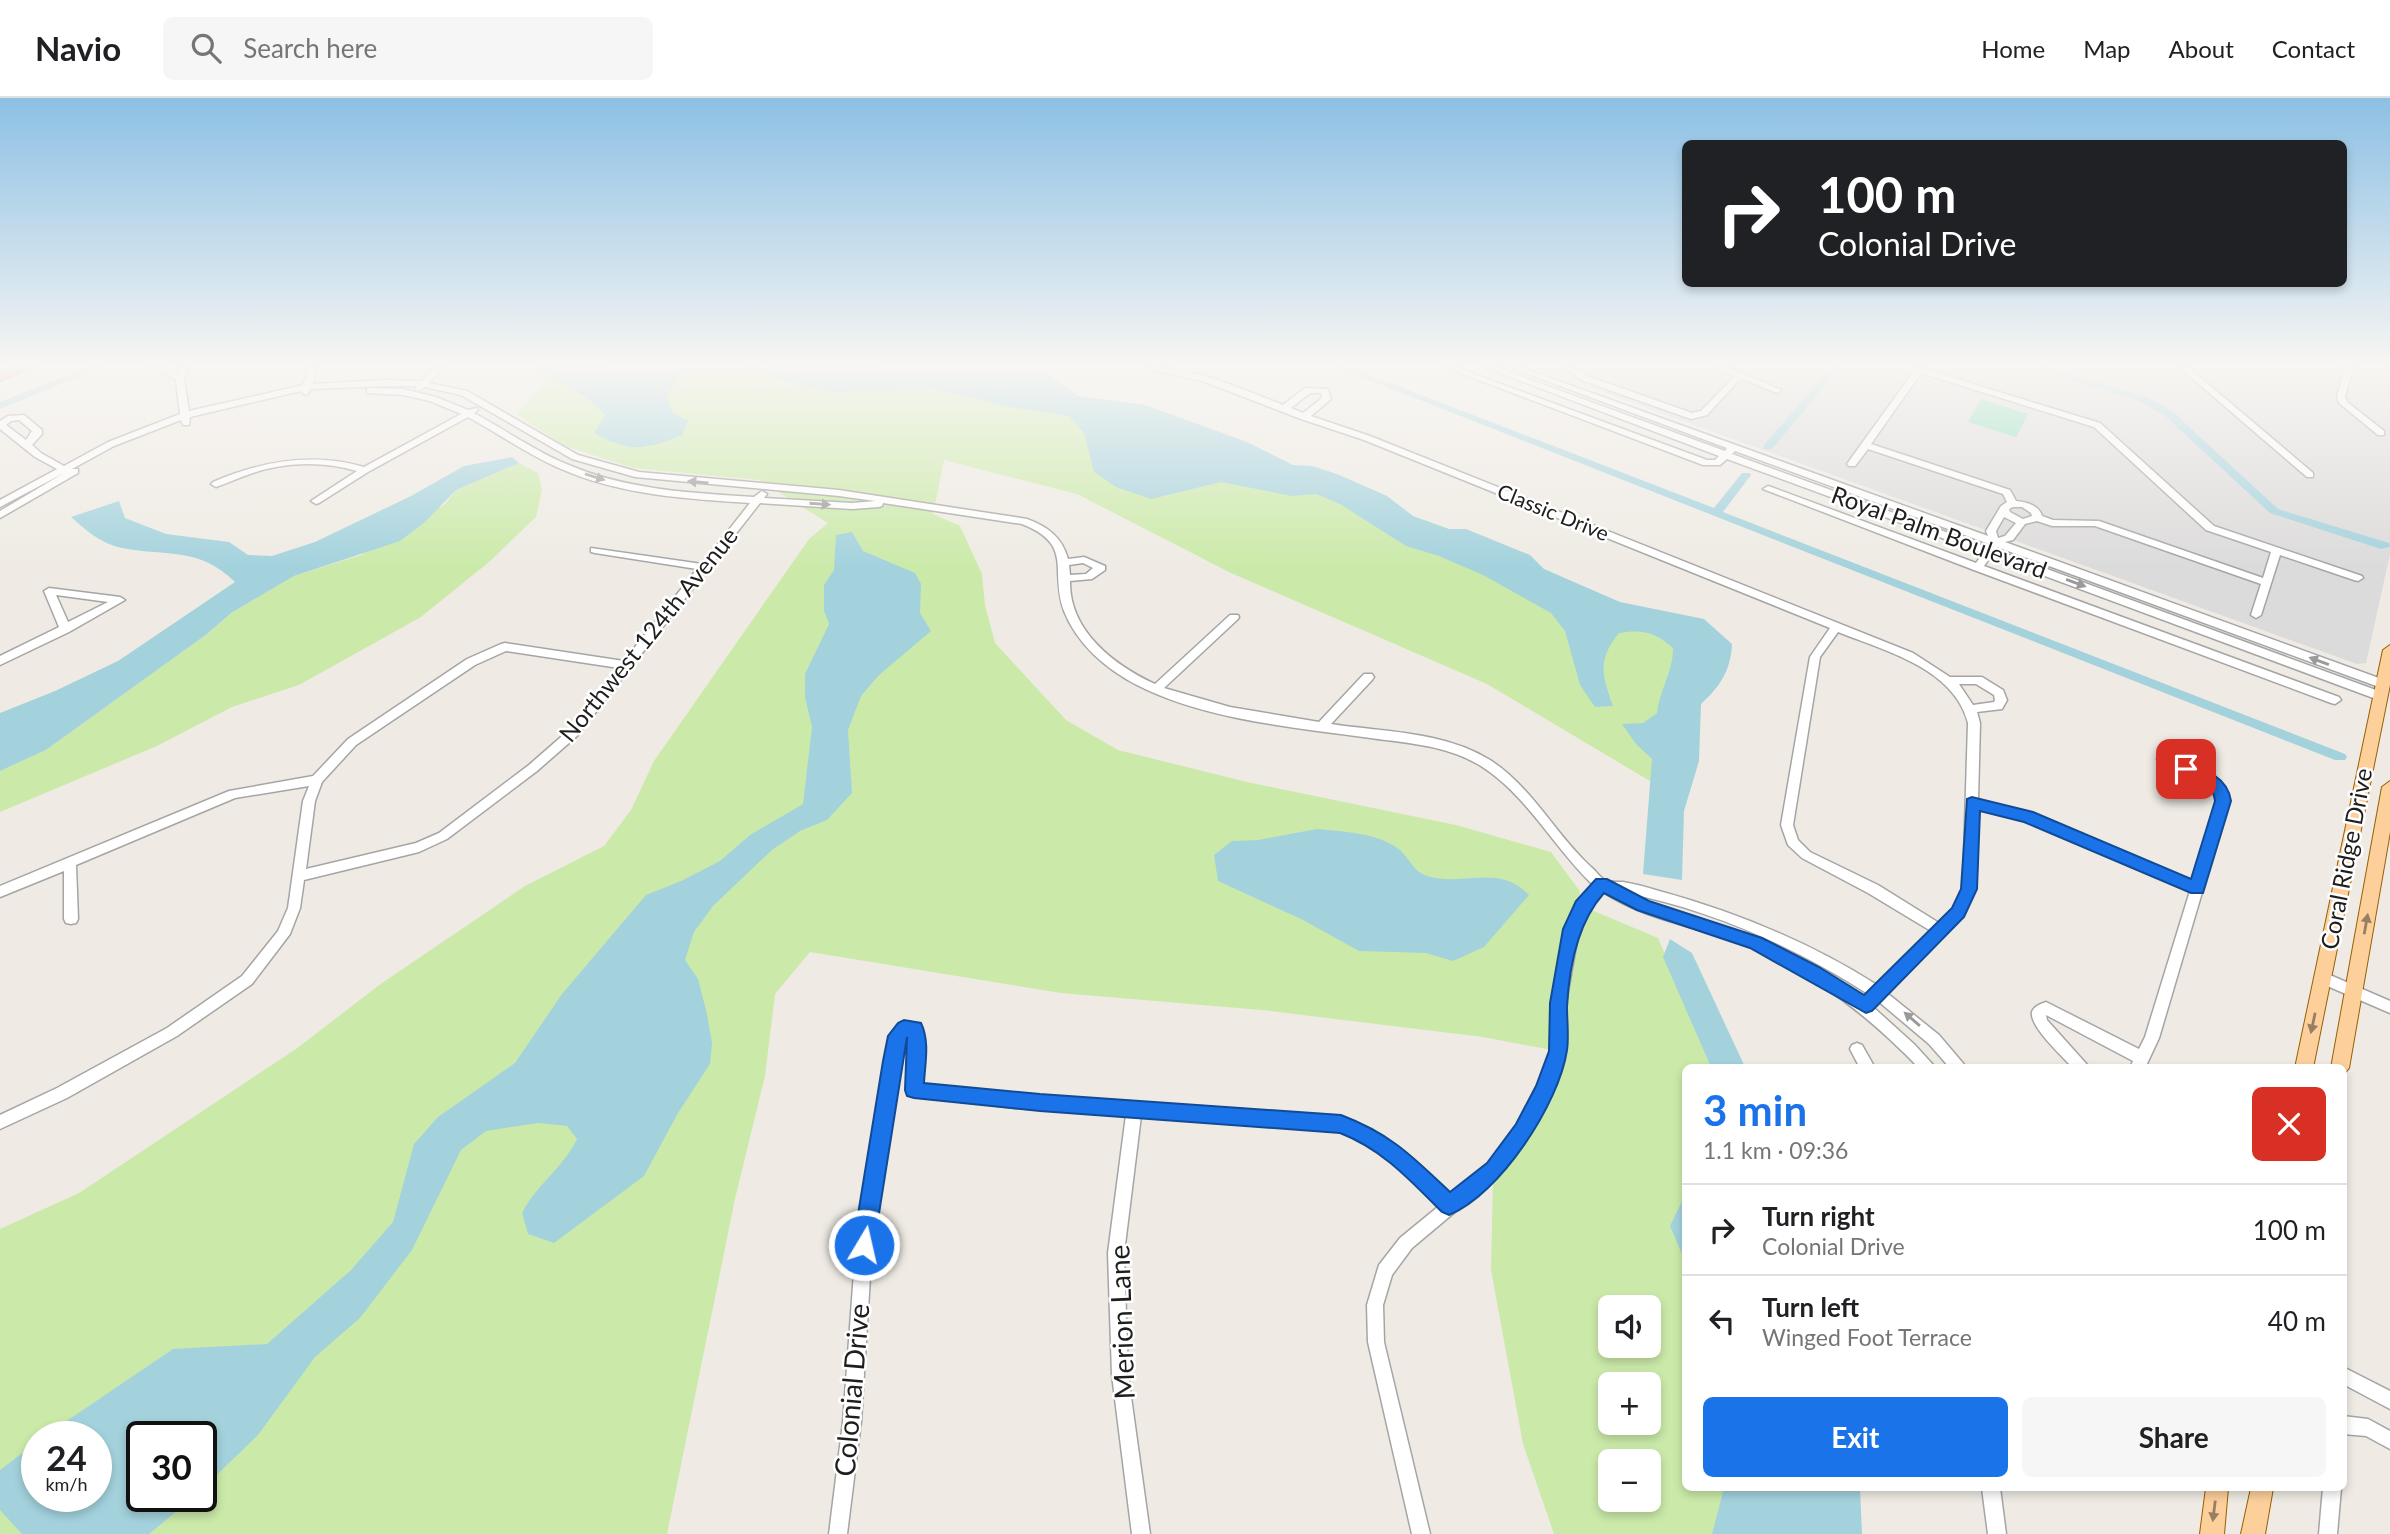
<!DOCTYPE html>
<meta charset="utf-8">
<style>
:root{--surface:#fff;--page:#f6f6f6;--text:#202124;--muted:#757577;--line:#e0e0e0;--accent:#1a73e8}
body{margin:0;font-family:Lato,sans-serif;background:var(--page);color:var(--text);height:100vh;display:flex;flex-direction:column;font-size:26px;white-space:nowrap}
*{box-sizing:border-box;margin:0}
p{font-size:23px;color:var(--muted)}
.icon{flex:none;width:38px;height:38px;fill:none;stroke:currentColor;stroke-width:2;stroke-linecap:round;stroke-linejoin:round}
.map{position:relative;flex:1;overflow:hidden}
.side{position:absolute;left:1682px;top:966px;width:665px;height:427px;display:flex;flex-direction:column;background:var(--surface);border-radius:10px;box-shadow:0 4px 10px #0003}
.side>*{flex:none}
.guide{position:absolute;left:1682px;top:42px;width:665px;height:147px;border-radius:10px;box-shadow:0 4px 10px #0003;background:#202124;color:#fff;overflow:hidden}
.fabs{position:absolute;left:1598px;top:1197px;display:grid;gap:14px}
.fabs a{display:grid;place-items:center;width:63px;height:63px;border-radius:10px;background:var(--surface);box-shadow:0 4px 10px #0003;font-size:35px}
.speed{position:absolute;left:21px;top:1323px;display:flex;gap:14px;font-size:35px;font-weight:700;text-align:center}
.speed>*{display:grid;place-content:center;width:91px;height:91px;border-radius:50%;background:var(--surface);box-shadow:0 4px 10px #0003;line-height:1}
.speed small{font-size:18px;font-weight:400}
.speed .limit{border:4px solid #111;border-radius:10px;background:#fff;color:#111}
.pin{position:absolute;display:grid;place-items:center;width:60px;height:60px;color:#fff;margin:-30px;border-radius:14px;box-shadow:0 4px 10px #0006}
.me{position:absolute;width:77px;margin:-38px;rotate:9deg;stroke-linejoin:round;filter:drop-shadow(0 0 5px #0008)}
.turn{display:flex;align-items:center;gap:24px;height:147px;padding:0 21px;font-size:32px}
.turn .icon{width:91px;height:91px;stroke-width:2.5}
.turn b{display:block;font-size:49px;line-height:60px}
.round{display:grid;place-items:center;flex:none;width:74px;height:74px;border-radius:10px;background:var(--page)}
.headline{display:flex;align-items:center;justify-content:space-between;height:119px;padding:0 21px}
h1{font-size:42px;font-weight:700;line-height:52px;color:var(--accent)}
.action{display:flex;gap:14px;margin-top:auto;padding:14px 21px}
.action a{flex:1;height:80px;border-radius:10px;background:var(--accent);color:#fff;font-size:28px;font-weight:700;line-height:80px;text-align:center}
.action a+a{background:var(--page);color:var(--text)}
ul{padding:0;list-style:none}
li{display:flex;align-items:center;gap:21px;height:91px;padding:0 21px;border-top:2px solid var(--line)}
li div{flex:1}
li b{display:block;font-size:26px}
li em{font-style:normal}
header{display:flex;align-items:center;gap:42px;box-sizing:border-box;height:98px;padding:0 35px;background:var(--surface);border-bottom:2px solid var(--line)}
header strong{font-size:33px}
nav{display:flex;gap:38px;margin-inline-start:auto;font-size:24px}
.search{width:490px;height:63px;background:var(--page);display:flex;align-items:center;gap:18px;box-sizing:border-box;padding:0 24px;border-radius:10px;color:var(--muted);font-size:26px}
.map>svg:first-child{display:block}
.residential{fill:#dcdbdb}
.grass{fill:#cbeaa9;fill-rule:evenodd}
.pitch{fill:#81dfb7}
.water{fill:#a3d2dd}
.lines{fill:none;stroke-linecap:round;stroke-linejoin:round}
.canal{fill:#a3d2dd;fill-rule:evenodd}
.minor-casing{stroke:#a5a5a5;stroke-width:3}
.major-casing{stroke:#976000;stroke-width:2}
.highway-casing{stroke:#db2268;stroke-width:2}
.minor{fill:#fff;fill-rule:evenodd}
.major{fill:#fccf9b;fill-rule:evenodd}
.highway{fill:#e78a9f;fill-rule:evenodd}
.oneway{fill:#9a9a9a}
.oneway2{fill:#987f63}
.route{fill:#1a73e8;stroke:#114b97;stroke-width:2}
.labels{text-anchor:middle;stroke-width:5;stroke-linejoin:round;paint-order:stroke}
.far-street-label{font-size:21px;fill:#1e1e1e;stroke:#fff}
.street-label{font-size:24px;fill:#1e1e1e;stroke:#fff}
.near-street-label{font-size:28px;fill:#1e1e1e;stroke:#fff}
</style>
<header>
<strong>Navio</strong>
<div class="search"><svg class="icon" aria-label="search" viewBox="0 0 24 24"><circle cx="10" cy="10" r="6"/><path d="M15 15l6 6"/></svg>Search here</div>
<nav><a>Home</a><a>Map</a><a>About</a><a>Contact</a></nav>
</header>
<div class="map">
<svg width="2390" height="1436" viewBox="0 0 2390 1436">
<rect width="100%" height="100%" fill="#efebe4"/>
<path class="residential" d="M1533 269H2390V456L2366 565 2357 566Z"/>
<path class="grass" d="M557 269H899L938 281 1174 328 1696 551 1665 692 1487 586 1231 475 1077 396 944 362 933 416 960 428 982 476 985 507 995 545 1066 622 1118 652 1247 684 1456 727 1551 754 1579 792 1582 808 1658 840 1714 969 1685 970V1390H1801L1806 1436H1554L1523 1346 1491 1172 1493 1080 1557 953 1483 939 1261 912 1061 895 810 854 775 896 765 978 735 1101 667 1436H0V1131L79 1095 296 951 382 885 525 788 604 748 631 712 654 663 809 441 828 425 759 382 633 370 562 347 517 316ZM1610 1209H1648V1248H1610ZM1610 1286H1648V1325H1610ZM37 1339H96V1398H37ZM142 1339H201V1398H142ZM1610 1363H1648V1402H1610Z
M519 365 538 375 542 392 536 419 489 464 421 519 299 587 232 609 157 648 0 714V673L46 652 207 536 231 515 294 478 361 457 445 406 456 392Z"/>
<path class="pitch" d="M1981 301 2028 316 2016 339 1968 324Z"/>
<path class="water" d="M532 269H610L641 274 704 269 677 281 667 298 672 314 688 323 682 337C645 352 629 355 594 335L606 317 586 299Z
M740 269H875L902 275 1018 269 1044 274 1078 298 1145 307 1247 344 1293 367 1312 368 1337 376 1387 398 1413 418 1449 431H1466L1530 457 1544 471 1620 504 1704 521 1732 546C1731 572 1720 589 1701 606L1699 663 1684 713 1682 782 1643 776 1652 661 1636 646 1622 626 1643 625 1657 615C1660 590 1673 574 1673 550 1655 534 1642 531 1619 535 1597 562 1602 577 1613 608L1595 609 1580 587 1565 533 1551 515 1483 477 1439 458 1406 448 1340 406 1316 396 1292 398 1221 384 1151 401 1116 389 1094 374 1084 335 1069 318 1009 309 933 291 836 294 806 289Z
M512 359 519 365 456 392 425 424 400 443 294 478 231 515 207 536 46 652 0 673V615L55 593 118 563 235 484C198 448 168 459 122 450 101 446 86 432 71 419L119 403 125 420 166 436 229 444 248 457 272 458 315 444 411 398 464 368Z
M852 434 863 453 915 475 921 486 920 515 931 533 878 578 861 598 848 632 852 695 827 722 800 733 772 752 713 808 694 834 685 862 698 881 707 916 712 945 710 966 678 1015 644 1078 554 1145 528 1136 522 1115C537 1086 562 1071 577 1041L567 1028 538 1025 486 1033 461 1052 412 1152 360 1220 315 1259 258 1337 201 1392V1339H142V1398H195L149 1436H22L0 1412V1372L37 1344V1398H96V1339H43L173 1251 267 1246 351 1172 393 1124 414 1046 438 1019 515 965 562 896 646 797 681 783 720 763 750 737 803 706 812 629 805 599V576L829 526 824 513V487L834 472 836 437Z
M1317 731C1344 734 1377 734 1400 752 1409 760 1414 774 1427 778 1464 789 1499 765 1529 797L1484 849 1453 863 1426 855 1359 853 1303 822 1218 783 1214 757 1232 743 1258 742Z
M1670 841 1692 855 1745 969H1711L1663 859Z
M1685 1097V1163L1670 1128Z
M1724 1390H1860L1862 1436H1712Z"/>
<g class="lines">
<path class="canal" d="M89 269H102L0 311V304Z
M1336 269H1349L1714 410 1742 375H1750L1751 377 1723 414 2345 656 2347 659 2345 662H2335Z
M1831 269H1841L1772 351H1764V347Z
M2029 269H2043L2144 298 2172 313 2278 411 2389 445 2390 449 2381 451 2270 415 2164 317 2136 302Z"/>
<g class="minor-casing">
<path id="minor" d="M150 269H160L178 277 182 269H190L184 281 189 313 303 287 310 269H318L312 286 386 282 421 283 436 269H444L429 285 467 293 578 357 639 374 839 392 1027 421C1048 429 1062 439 1068 461L1084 459 1105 468V472L1092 481 1070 483C1069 533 1114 567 1155 586L1230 517H1238L1239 519 1238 521 1164 590 1230 609 1319 624 1364 576H1372L1374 579 1372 582 1331 626C1383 634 1443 633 1490 662 1532 689 1555 736 1591 769 1596 773 1602 782 1607 783 1611 784 1618 784 1623 784 1635 786 1647 789 1659 793 1736 814 1809 844 1877 887L1931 833 1868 795 1802 760 1788 747 1781 727 1810 559 1830 530 1364 342 1301 321 1202 283 1147 271 1146 269C1193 269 1240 290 1283 307L1305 290 1328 291 1331 301 1311 318 1370 338 1913 555 1950 579H1982L2003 592 2007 602 2002 611 1977 614 1980 625 1978 702 2032 716 2192 784 2217 703C2210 678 2180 672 2159 664L2157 661 2159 658C2172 656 2210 673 2219 683 2224 689 2227 696 2229 703L2159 940 2145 970H2130L2133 963 2046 917 2047 922 2090 970H2073C2063 959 2029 928 2032 914 2034 908 2041 906 2046 904L2139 951 2145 939 2190 793 2025 723 1978 711 1975 791 1965 814 1887 895 1939 937 1967 970H1950L1929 946 1878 903 1873 909 1914 946 1936 970H1919C1866 915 1806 868 1734 843 1690 827 1642 820 1603 794L1586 811 1579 831 1566 905 1565 953 1552 991 1528 1037 1499 1077 1412 1150 1392 1177 1383 1207 1384 1244 1430 1436H1412L1368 1244 1367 1207 1379 1167 1400 1140 1439 1108 1406 1076 1381 1055 1340 1033 1141 1018 1124 1155 1128 1277 1150 1436H1132L1112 1277 1108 1155 1126 1017 1016 1010 909 997 907 992 910 942 909 936H907L904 940 899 963 872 1147 861 1324 847 1436H829L843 1324 856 1147 885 963 890 938 899 926 904 924 920 927C927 945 923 967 922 986L1016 996 1341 1019C1385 1036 1417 1066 1451 1098L1489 1067 1518 1027 1538 989 1551 953 1552 905 1565 831 1576 804 1593 787C1554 750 1527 697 1481 668 1445 646 1404 645 1363 639 1290 629 1203 621 1137 587 1106 571 1077 546 1064 513 1049 472 1075 447 1022 426L883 405 882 408 879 409 852 411 760 405 577 638 537 673 447 741 419 754 304 782 300 810 290 836 252 886 177 938 67 1000 0 1031V1017L57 990 167 930 242 878 278 833 288 810 303 703 309 688 235 700 76 767 78 821 76 825 71 826 66 825 64 821V773L0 799V788L229 693 313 678 348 641 467 561 501 546 505 545 624 563 697 471 595 455 591 454V450L702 466 750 405C687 401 620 397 561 371 529 357 499 336 468 319L368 374 319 405 316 406 311 403 357 373C323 363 286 364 253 375 240 379 228 385 216 389L211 386 213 384C262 363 312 354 364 369L461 316 430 303 403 297 367 295V291L370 290 403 291 436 299 468 312 477 310 478 312 474 315C506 332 536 354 569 367 627 392 692 395 754 399L762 393 767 396 764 400 852 405 875 403 839 398 635 379 572 361 461 297 425 289 419 293 416 292V288H386L310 291 308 296 305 297 301 293 190 319 189 327H183L181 322 114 348 72 371H78V375L0 420V413L64 375 0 409V402L57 371 35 359 0 331V323L8 318 24 317 42 332V336L32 347 41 355 64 368 108 344 180 316 176 282ZM1310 295H1321L1322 300 1303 315 1291 310ZM19 322 32 333 26 342 6 327 11 323ZM1083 465 1093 470 1086 476 1070 477 1069 467ZM1838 534C1885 553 1954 570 1968 625L1963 791 1953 811 1939 825 1878 787 1810 754 1798 742 1793 727 1820 559ZM506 553 619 570 569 632 529 667 439 735 416 745 306 771 315 703 322 684 356 647 475 567ZM1959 586H1976L1994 597 1995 602 1994 604 1973 607ZM1626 795C1712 812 1795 849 1868 896L1863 901C1826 872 1784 849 1739 834 1702 821 1662 813 1626 795Z
M1444 269H1455L1707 362H1715L1719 358 1484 269H1495L1725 353 1727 350 1509 269H1520L1988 438 1986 433 2001 408 2007 404 2003 396 1868 351 1855 368H1849L1847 366 1917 269H1925L1924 271 2100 325 2214 428 2362 478 2363 480 2358 483 2354 482 2280 457 2261 517 2256 520 2251 517 2261 486 2095 428H2052L2037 423 2025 426 2013 442 2005 444 2387 583 2389 586 2387 589H2379L1997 449 1995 452 2384 595 2386 598 2384 601H2376L1991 458 1984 468 2339 599 2341 602 2335 606 2331 605 1974 472 1763 391 1768 388 1771 389 1976 465 1983 455 1727 361 1720 367H1703ZM1921 275 2094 329 2206 432 2271 454 2263 480 2099 423 2053 422 2042 418C2039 407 2026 404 2016 403L2010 392 1871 346ZM1735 353 1989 446 1987 449 1732 356ZM2013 409H2022L2031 415 2032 418 2023 421 2010 414 2009 411ZM2004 419 2016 425 2005 438 1998 440 1996 433Z
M1564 269H1573L1587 278 1692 315 1701 313 1735 278 1718 271 1717 269H1727L1781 292 1777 295 1743 281 1739 282 1707 317 1691 321 1581 282Z
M2179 269H2188L2313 375V379H2307Z
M2345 269H2353L2345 299 2347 304 2384 333V337H2378L2339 305 2337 299Z
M49 490 120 499 125 502 69 534 0 567V558L59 529 44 493ZM56 497 108 504 68 524Z
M2323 874 2390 903V915L2318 884 2316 880 2318 876Z
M1857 945 1862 947 1875 970H1860L1850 951 1852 947Z
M2343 1269 2390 1293V1311L2343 1286Z
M2343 1318 2368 1321 2390 1333V1351L2366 1338 2343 1336Z
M1982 1390H2000L2006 1436H1988Z
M2323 1390H2341L2337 1436H2319Z"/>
</g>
<g class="major-casing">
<path id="major" d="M2390 547V587L2313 970H2295L2383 552Z
M2390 683V734L2349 970 2343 977V970H2331L2382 689Z
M2206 1390H2228L2224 1436H2200Z
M2251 1390H2273L2265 1436H2241Z"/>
</g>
<g class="highway-casing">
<path id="highway" d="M17 269H33L0 283V275Z"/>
</g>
<use href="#minor" class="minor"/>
<use href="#major" class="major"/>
<use href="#highway" class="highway"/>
</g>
<defs><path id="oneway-solid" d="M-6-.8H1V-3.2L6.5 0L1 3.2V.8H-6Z" transform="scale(1.75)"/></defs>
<g class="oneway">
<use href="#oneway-solid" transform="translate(595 379) rotate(17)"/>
<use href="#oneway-solid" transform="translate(698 384) rotate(-175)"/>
<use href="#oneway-solid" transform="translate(820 406) rotate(4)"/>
<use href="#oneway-solid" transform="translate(2076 485) rotate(20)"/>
<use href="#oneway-solid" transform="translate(2319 563) rotate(-160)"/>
<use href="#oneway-solid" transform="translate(1912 921) rotate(-139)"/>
</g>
<g class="oneway2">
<use href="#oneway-solid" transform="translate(2366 826) rotate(-80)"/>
<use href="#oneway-solid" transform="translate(2313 925) rotate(102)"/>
<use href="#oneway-solid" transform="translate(2214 1413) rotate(97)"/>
</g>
<linearGradient id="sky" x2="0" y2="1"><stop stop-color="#8cc0e4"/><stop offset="0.57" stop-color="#f8f6f3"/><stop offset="1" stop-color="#f8f6f3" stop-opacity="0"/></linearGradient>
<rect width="2390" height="470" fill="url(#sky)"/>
<path class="route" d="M2186 666C2207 672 2228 680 2231 703L2203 795H2191L2024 724 1980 713 1977 791 1964 819 1872 913 1866 915 1750 850 1637 812 1604 795C1578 824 1569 870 1567 909 1567 923 1569 938 1567 952 1559 1006 1500 1096 1449 1117L1442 1114C1410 1082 1382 1051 1340 1035L1040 1013 914 1000 907 998 905 992 907 939 874 1147 871 1154 864 1157 856 1154 853 1147 883 963 888 938 898 925 904 922 921 925C930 944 925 965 924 985L1040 996 1341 1017C1391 1036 1412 1058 1450 1094L1487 1065 1516 1026 1536 988 1549 953 1550 905 1563 831 1576 803 1596 781H1607L1649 803 1762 840 1819 869 1864 897 1952 810 1961 791 1967 701 1972 699 2033 714 2191 781 2215 703C2213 681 2190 686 2179 671Z"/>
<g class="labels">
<g class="far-street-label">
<text transform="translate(1553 415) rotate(22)" y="7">Classic Drive</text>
</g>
<g class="street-label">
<text transform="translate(1939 435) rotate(20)" y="8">Royal Palm Boulevard</text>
<text transform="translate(649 537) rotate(-51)" y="8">Northwest 124th Avenue</text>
<text transform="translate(2347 761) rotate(-79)" y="8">Coral Ridge Drive</text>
</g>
<g class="near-street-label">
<text transform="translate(1122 1224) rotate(-92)" y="10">Merion Lane</text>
<text transform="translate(852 1292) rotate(-85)" y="10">Colonial Drive</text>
</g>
</g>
</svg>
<div class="fabs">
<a><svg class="icon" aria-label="sound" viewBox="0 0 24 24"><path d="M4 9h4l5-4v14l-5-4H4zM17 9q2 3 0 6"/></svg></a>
<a>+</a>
<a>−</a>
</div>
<div class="speed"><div>24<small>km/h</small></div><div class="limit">30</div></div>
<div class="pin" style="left:2186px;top:671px;background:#d93025"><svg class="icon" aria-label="arrive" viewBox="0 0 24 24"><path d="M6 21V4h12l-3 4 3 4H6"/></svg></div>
<svg class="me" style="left:864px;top:1147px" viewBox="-20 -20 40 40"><circle r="17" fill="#1a73e8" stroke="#fff" stroke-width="3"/><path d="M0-11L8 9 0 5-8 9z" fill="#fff"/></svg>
<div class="guide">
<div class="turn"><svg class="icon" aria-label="right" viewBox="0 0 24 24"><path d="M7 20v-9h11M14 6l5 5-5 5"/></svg><div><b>100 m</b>Colonial Drive</div></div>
</div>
<section class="side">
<div class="headline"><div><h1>3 min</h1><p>1.1 km · 09:36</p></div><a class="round" style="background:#d93025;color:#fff"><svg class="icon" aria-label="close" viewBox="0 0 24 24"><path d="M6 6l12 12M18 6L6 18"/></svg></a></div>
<ul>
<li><svg class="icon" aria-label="right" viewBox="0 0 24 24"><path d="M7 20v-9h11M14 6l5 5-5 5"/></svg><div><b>Turn right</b><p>Colonial Drive</p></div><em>100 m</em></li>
<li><svg class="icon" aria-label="left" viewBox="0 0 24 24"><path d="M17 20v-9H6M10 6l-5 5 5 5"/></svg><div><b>Turn left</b><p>Winged Foot Terrace</p></div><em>40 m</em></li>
</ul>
<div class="action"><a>Exit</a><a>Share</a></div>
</section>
</div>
